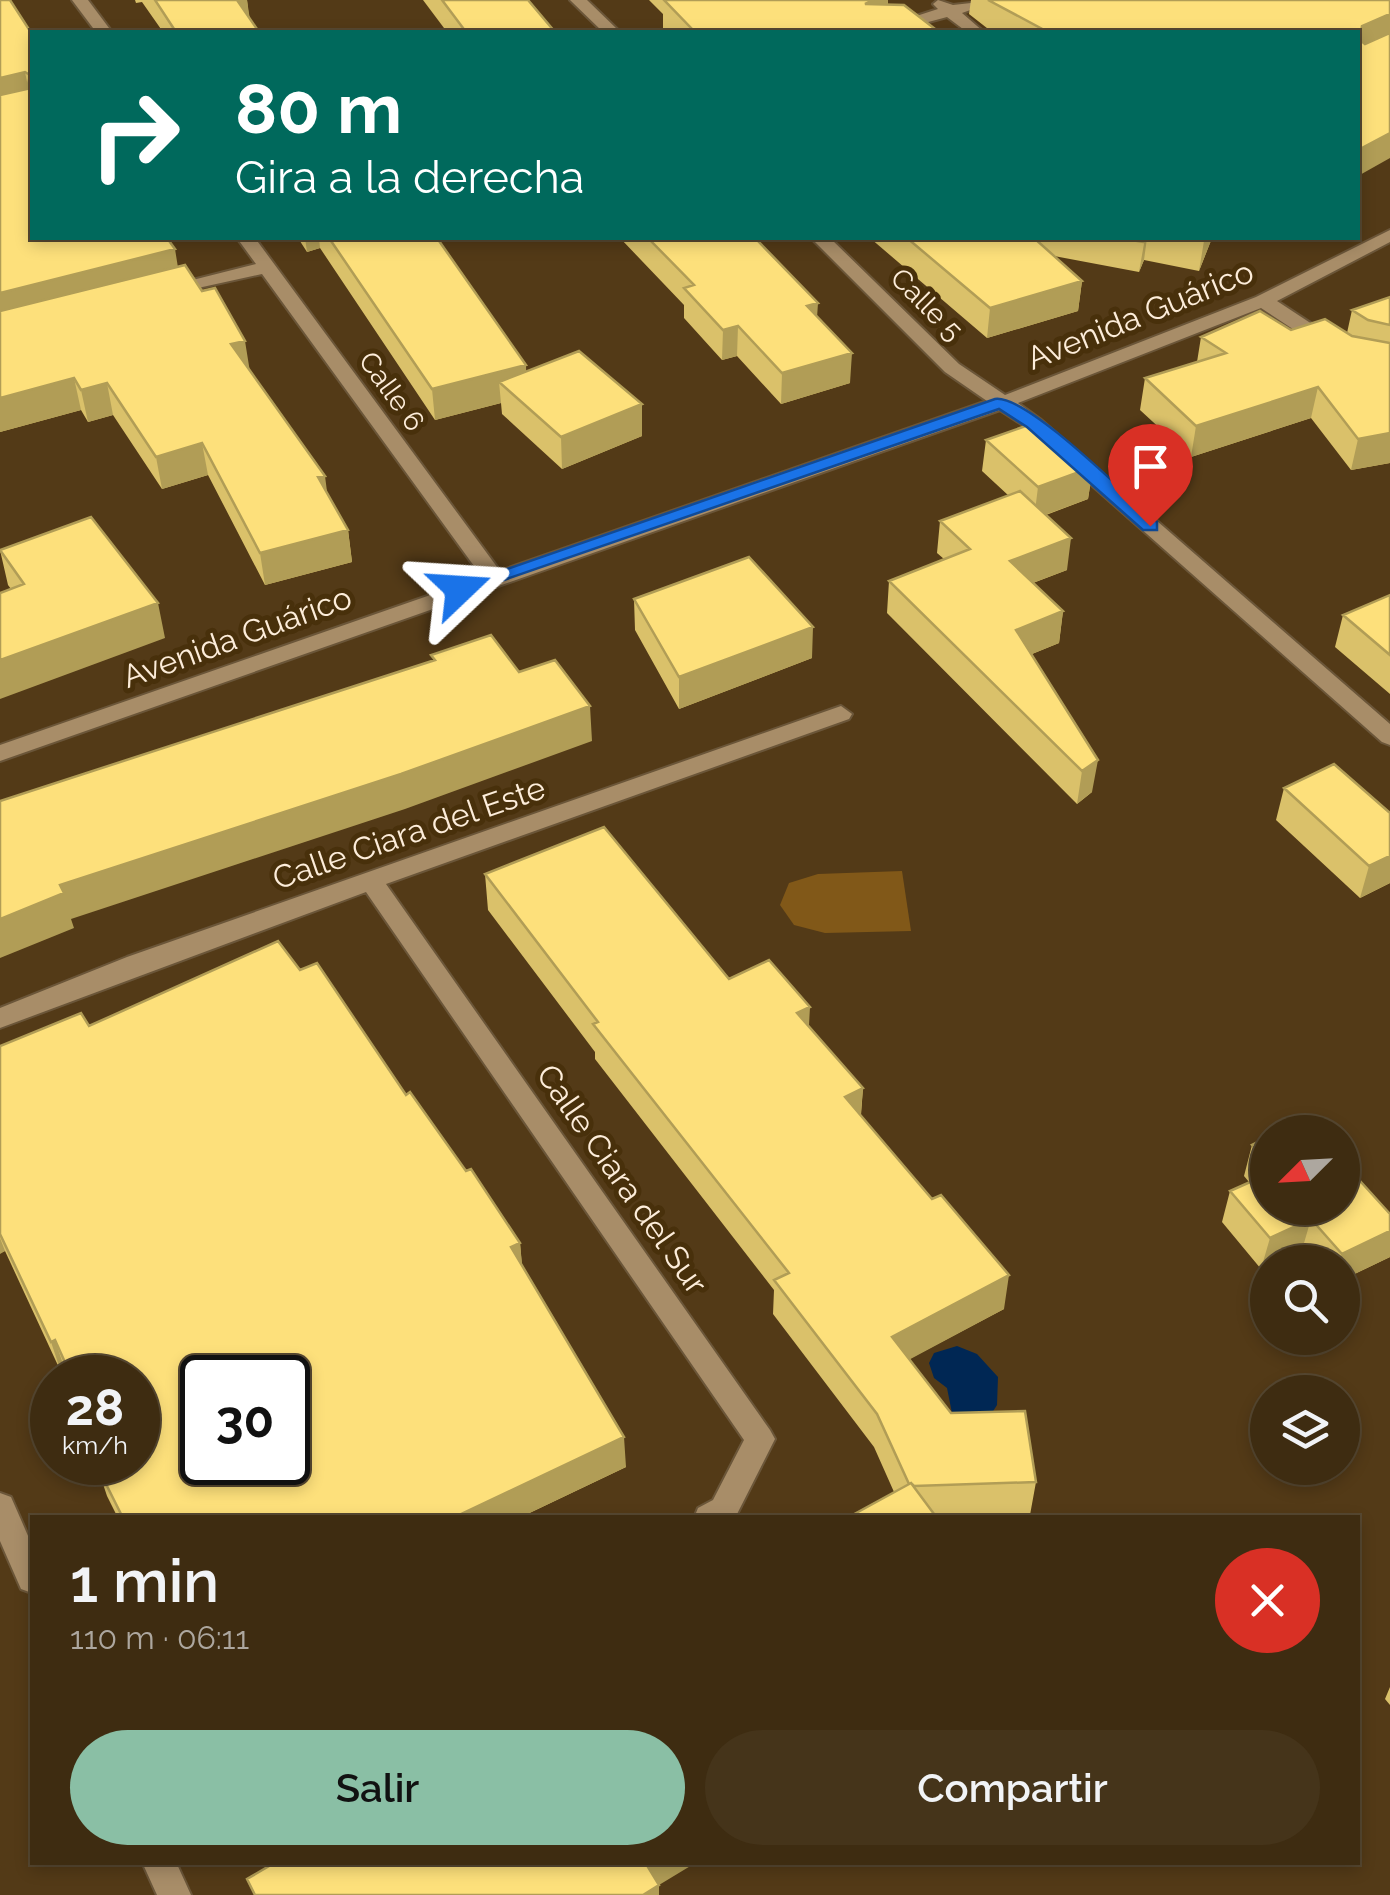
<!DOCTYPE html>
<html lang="es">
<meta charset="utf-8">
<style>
:root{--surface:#3e2c11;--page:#45341a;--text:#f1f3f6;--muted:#ada79f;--line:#574831;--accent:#8abfa5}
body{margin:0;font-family:Raleway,sans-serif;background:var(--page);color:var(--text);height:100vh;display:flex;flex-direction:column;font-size:38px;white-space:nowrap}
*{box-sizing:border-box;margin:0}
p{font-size:32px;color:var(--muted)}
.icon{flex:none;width:55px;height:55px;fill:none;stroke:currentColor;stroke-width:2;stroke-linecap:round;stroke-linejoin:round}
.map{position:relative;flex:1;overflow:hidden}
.details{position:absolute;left:30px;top:1515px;width:1330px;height:350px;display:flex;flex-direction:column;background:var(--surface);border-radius:0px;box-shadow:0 5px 15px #0003,0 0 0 2px var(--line)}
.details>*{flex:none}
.banner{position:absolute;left:30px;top:30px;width:1330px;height:210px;border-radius:0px;box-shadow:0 5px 15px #0003,0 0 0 2px var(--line);background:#00695c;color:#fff;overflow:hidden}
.needle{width:65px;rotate:246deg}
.tools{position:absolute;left:1250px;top:1115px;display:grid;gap:20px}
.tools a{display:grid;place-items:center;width:110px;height:110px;border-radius:50%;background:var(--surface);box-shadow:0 5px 15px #0003,0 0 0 2px var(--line);font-size:50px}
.speed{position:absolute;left:30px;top:1355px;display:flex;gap:20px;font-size:50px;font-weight:700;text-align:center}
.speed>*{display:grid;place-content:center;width:130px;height:130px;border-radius:50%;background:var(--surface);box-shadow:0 5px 15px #0003,0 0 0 2px var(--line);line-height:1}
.speed small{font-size:25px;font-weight:400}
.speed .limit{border:5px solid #111;border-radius:15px;background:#fff;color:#111}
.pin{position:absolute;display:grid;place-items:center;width:85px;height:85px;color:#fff;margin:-102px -42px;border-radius:50% 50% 50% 0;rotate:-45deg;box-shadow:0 0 10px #0007}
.pin .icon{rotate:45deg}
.me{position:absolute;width:110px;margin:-55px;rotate:70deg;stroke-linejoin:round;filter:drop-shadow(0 0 8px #0008)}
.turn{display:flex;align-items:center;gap:35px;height:210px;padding:0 40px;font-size:45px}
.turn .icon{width:130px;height:130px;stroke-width:2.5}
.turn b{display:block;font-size:70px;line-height:85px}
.round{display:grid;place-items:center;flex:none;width:105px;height:105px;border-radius:52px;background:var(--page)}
.overview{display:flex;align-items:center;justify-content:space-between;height:170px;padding:0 40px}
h1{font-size:60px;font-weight:600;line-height:75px}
.cta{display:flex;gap:20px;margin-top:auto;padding:20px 40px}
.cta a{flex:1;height:115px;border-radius:60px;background:var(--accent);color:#111;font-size:40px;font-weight:600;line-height:115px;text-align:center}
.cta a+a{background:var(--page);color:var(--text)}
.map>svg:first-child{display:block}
.green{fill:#815818}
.water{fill:#002754}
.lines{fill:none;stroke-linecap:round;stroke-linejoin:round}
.minor-casing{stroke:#6b5639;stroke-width:4}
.minor{fill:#a88d68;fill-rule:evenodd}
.wall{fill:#dac16a}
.shaded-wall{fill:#b19d56}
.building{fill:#fde07b;stroke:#b19d56;stroke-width:2.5;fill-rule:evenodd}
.route{fill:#1a73e8;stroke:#114b97;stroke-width:2.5}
.labels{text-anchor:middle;stroke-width:10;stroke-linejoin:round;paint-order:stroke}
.far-street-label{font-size:28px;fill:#fdedda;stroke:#48300b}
.street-label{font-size:32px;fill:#fdedda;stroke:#48300b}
</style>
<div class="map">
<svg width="1390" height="1895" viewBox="0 0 1390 1895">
<rect width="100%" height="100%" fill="#533a17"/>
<path class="green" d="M902 871 911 931 825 933 794 925 780 905 789 883 818 874Z"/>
<path class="water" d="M957 1346 977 1354 998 1377 997 1405 990 1416 952 1413 947 1388 934 1378 929 1363 934 1353Z"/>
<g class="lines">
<g class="minor-casing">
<path id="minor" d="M72 0H88L112 32H96Z
M570 0H587L620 32H603Z
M938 0 953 5 998 0 962 13 984 32H967L947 17 891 32H867L938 9 933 4Z
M1390 230V242L1277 301 1359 355 1390 361V373L1346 364 1261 308 1018 403 1040 419 1390 724V745L1382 742 1026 427 1000 410 0 761V745L482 577 262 274 157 297V289L256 264 237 238H255L500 571 987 401 945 372 811 238H830L959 364 1005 395 1256 297Z
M841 706 852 714 849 719 386 884 770 1430 775 1439 735 1518H694L698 1508 713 1500 744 1440 366 892 0 1028V1008L127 957Z
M0 1493 11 1497 32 1545V1593L21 1589 0 1541Z
M142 1862H176L191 1895H157Z"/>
</g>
<use href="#minor" class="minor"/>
</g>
<path class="wall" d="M0 0 178 267 249 369 328 495 348 530 352 562 265 585 208 475 162 489 113 415 88 422 81 410 0 432Z
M135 0H247L249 18 259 32H163L142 2 136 3Z
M423 0H528L555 32H447Z
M649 0H888V5L939 32H668L663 28V14Z
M971 0H1390L1358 32H992L969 14Z
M298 238H437L526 372 642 436 562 469 502 414 501 403 435 420 320 248 307 252Z
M620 238H755L817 316 850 383 781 404 737 356 722 360 684 318V305Z
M870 238H1212L1199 271 1144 260 1139 272 1054 256 1082 281 1078 311 987 338Z
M1390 297V463L1351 470 1311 418 1191 457 1140 410 1145 378 1197 362 1201 337 1291 330 1347 333 1352 310Z
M986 440 1093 467 1088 499 1046 515 1067 570 1033 583 1063 611 1059 643 1032 654 1092 792 1077 804 887 613 889 581 944 559 937 553 940 521 1009 496 982 471Z
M0 550 165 638 11 589 8 585Z
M1390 595V694L1335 647 1343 615Z
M634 599 812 658 679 709 635 630Z
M1284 788 1390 813V883L1360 898 1276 820Z
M485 874 729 979 809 1026 863 1088 861 1115 1004 1309 909 1359 951 1413 1036 1482 1030 1515 955 1518H847L894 1492 874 1447 773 1314 774 1290 595 1059V1052L488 910Z
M300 970 406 1095 520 1243 522 1267 626 1467 519 1518H118L107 1496 97 1466 138 1462V1378H68L65 1370 61 1372 5 1251 0 1253V1046L89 1026Z
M1268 1137V1208H1342L1390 1257 1342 1280V1262H1312L1302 1250 1274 1262H1268V1266L1261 1269 1222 1222 1230 1191 1249 1182 1244 1176 1252 1145Z
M1390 1687V1705L1385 1699Z"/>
<path class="shaded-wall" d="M234 0H247L250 20Z
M874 0H888L887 22 865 4Z
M1390 14V34L1358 54 1362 26Z
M25 72 31 101 0 110V78Z
M1390 133V158L1358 176V150Z
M305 238H319L320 248 307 252Z
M1145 238H1147L1144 260 1139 272Z
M1205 238H1212L1199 271 1204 241Z
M175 249 180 280 0 326V293Z
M1082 281 1078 311 987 338 990 308Z
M818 303 816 333 807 306Z
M738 326 737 356 722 360 723 330Z
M245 341 250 372 231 344Z
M852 353 850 383 781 404 782 373Z
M526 365 527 396 499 382 501 403 435 420 432 389Z
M74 378 81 410 0 432V398Z
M107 383 113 415 88 422 81 390Z
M1318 387 1311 418 1191 457 1196 426Z
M642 404V436L562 469 561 437Z
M1390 433V463L1351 470 1358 439Z
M202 443 208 475 162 489 156 457Z
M1093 467 1088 499 1034 519 1038 487Z
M325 476 329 507 318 477Z
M348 530 352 562 265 585 260 553Z
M1071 538 1067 570 1006 593 1010 561Z
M158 603 165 638 0 699V660Z
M1063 611 1059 643 1012 662 1016 630Z
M813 627 812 658 679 709V677Z
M590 706 592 741 405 809 71 919 74 928 0 958V919L60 885Z
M1098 760 1092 792 1077 804 1082 771Z
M1390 856V883L1360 898 1369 866Z
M810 1007 808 1043 797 1013Z
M863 1088 860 1123 845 1097Z
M1311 1219 1302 1250 1274 1262H1268V1266L1261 1269 1270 1238Z
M1390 1231V1257L1342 1280V1262H1339L1342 1254Z
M0 1238 5 1251 0 1254Z
M520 1243 523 1274 511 1247Z
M1009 1275 1004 1309 888 1371 892 1337Z
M55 1340 65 1370 61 1372 51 1342Z
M624 1437 626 1467 519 1518H453Z
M645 1862H697L659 1885V1895H643Z"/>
<path class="building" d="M0 0H10L32 34V238H167L175 249 0 293V95L27 89 30 75 25 72 0 78Z
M155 0H237L259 32H176Z
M442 0H528L555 32H466Z
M664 0H874L865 4 904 5 939 32H695Z
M988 0H1390V14L1362 26 1360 40 1365 44 1390 33V133L1358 150V32H1048Z
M329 238H437L526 365 432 389Z
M648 238H755L818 303 807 306 852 353 782 373 738 326 723 330 684 288 694 285Z
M907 238H1034L1082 281 990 308Z
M1119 238H1145L1144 242Z
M185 265 202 291 215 288 245 341 231 344 325 476 318 477 348 530 260 553 202 443 156 457 107 383 81 390 74 378 0 398V311Z
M1390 297V325L1368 320 1352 310Z
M1260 311 1291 330 1325 319 1352 336 1390 343V433L1358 439 1318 387 1196 426 1145 378 1226 353 1201 337Z
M579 351 642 404 561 437 499 382Z
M1040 421 1093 467 1038 487 986 440Z
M1020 491 1071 538 1010 561 1063 611 1016 630 1098 760 1082 771 889 581 970 549 940 521Z
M91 517 158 603 0 660V593L24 584 0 550Z
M749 557 813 627 679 677 634 599Z
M1390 595V655L1343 615Z
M491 635 519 672 555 660 590 706 401 774 60 885 64 893 0 919V801L435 660 431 655Z
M1334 764 1390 813V856L1369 866 1284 788Z
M604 827 729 979 769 960 810 1007 797 1013 863 1088 845 1097 932 1199 941 1195 1009 1275 892 1337 951 1413 1025 1411 1036 1482 914 1486 911 1483 909 1484 877 1414 774 1280 789 1273 593 1024 598 1022 485 874Z
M278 941 300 970 317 963 406 1095 410 1092 466 1171 471 1169 520 1243 511 1247 624 1437 453 1518H123L97 1466 105 1462H138V1378H72L55 1340 51 1342 0 1234V1046L81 1013 89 1026ZM202 1378H288V1462H202Z
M1306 1120 1317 1132H1278Z
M1268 1137V1163L1252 1145Z
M1342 1161 1390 1214V1231L1342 1254 1311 1219 1270 1238 1230 1191 1268 1174V1208H1342Z
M911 1483 937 1518H847Z
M276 1862H645L659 1885 643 1895H255L247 1879Z"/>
<path class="route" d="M995 399C1027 394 1128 497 1157 522V530H1143L1027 427 999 409 466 593 460 595 450 589Z"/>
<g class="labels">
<g class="far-street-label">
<text transform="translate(927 304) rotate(45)" y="10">Calle 5</text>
<text transform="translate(392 391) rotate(54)" y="10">Calle 6</text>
</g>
<g class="street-label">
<text transform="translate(1140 315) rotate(-22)" y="11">Avenida Guárico</text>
<text transform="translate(237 637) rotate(-20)" y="11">Avenida Guárico</text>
<text transform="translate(409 833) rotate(-19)" y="11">Calle Ciara del Este</text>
<text transform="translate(622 1179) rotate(55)" y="11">Calle Ciara del Sur</text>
</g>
</g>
</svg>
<div class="tools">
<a><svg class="needle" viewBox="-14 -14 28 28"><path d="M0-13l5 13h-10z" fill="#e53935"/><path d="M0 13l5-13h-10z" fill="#ada79f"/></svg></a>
<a><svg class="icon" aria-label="search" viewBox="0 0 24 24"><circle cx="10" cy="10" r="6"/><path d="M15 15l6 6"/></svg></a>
<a><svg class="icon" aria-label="layers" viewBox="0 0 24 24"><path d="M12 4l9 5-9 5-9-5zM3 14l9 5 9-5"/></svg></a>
</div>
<div class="speed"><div>28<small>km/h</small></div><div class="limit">30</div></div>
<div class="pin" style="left:1150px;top:526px;background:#d93025"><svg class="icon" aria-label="arrive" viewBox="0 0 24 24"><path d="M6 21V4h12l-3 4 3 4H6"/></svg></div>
<svg class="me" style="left:460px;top:589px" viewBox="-20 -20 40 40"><path d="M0-17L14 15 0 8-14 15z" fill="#1a73e8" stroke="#fff" stroke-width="4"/></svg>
<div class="banner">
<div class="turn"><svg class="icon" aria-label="right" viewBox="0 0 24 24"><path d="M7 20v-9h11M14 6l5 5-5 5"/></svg><div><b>80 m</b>Gira a la derecha</div></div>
</div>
<section class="details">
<div class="overview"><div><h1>1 min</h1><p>110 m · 06:11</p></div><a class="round" style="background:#d93025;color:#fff"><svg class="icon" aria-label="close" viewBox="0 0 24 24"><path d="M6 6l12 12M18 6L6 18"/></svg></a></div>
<div class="cta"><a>Salir</a><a>Compartir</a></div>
</section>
</div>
